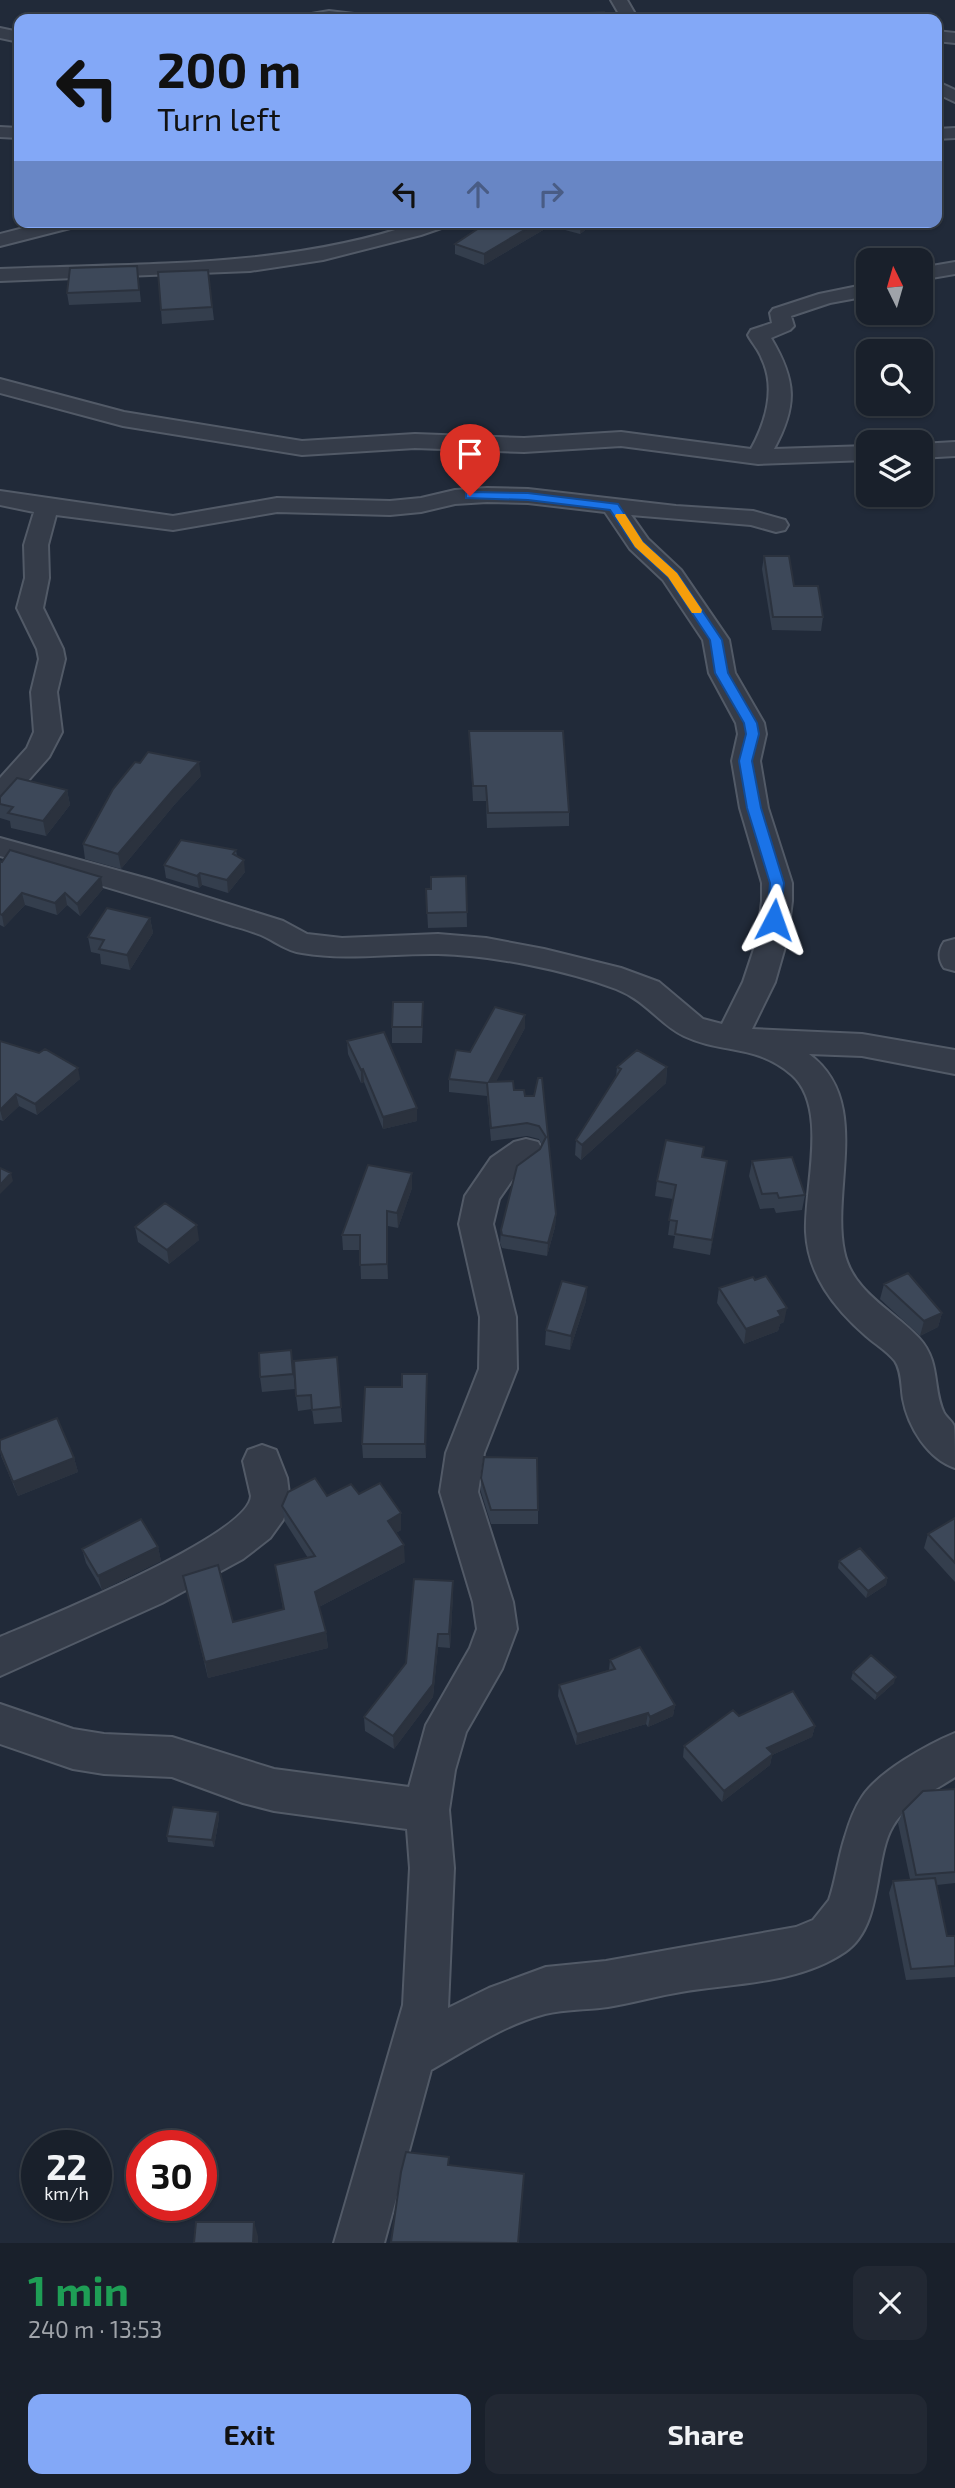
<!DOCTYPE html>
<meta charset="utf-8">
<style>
:root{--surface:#19202b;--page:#222833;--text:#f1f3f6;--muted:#9fa3a9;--line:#373e47;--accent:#83a8f7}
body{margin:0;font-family:"Exo 2",sans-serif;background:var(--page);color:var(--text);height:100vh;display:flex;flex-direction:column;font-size:26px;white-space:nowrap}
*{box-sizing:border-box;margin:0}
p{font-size:23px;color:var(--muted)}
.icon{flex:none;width:38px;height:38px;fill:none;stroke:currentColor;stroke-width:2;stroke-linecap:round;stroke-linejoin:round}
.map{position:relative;height:2243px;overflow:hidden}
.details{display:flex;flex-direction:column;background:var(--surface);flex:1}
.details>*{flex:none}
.banner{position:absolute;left:14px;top:14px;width:928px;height:214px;border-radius:14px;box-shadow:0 2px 5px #0004,0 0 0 2px var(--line);background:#83a8f7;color:#111;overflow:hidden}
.needle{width:46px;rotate:355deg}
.fabs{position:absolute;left:856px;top:248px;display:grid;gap:14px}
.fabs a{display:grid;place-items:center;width:77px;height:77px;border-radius:14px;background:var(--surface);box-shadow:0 2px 5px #0004,0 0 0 2px var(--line);font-size:35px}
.speed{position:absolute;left:21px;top:2130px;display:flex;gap:14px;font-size:35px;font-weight:700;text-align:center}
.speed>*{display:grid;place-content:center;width:91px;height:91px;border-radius:50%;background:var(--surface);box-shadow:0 2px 5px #0004,0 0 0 2px var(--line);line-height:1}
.speed small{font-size:18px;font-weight:400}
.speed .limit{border:10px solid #d22;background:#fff;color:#111}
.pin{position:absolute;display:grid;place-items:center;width:60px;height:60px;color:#fff;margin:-72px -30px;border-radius:50% 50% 50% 0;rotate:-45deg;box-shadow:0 0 7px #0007}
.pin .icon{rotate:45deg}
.me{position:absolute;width:77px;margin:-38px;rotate:4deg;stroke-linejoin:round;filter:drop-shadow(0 0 5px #0008)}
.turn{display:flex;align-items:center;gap:24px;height:147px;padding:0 28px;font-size:32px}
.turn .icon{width:91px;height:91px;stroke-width:2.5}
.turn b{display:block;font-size:49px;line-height:60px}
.lanes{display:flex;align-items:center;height:66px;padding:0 28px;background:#0003;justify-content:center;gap:35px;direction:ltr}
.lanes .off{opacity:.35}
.round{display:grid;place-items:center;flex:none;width:74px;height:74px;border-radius:14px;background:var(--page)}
.summary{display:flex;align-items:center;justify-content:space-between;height:119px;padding:0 28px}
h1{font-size:42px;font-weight:700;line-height:52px;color:#1e9e55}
.primary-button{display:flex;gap:14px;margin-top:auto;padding:14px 28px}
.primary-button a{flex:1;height:80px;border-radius:14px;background:var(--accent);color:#111;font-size:28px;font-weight:700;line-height:80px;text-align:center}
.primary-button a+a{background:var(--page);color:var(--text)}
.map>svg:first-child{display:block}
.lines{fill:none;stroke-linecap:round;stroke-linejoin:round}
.minor-casing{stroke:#525a67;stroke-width:4}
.minor{fill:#353c49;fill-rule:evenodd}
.wall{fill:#343e4d}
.shaded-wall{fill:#2b323e}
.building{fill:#3d4859;stroke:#2b323e;stroke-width:2}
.route{fill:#1a73e8;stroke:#114b97;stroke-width:2}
.slow{fill:#f59e0b}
</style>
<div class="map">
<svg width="955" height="2243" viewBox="0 0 955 2243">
<rect width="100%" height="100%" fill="#212a39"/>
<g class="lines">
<g class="minor-casing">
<path id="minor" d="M611 0H627L638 19H622Z
M329 11 354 14 362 19H298L300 16Z
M489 14H522L530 19H481Z
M0 28 19 32V42L0 38Z
M936 31 955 33V43L936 41Z
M936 81 955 90V102L936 93Z
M0 127 19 128V138L0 137Z
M955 128V138L936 139V129Z
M47 222H81L78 226 0 246V234Z
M420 222H450L447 226 421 235 323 260 250 271 0 281V269C141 263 286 269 420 222Z
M955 262V274L920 280V268Z
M868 284V296L830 303 791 316 794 326 790 330 771 338C796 380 798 405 774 449L868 446V460L758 464 621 446 524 452 415 448 302 455 123 426 0 393V379L124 412 302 441 415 434 524 438 621 432 751 449C766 422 776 388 762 359 759 350 752 343 748 335L751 330 772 323 770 313 773 309 819 294Z
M955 442V456L920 458V444Z
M487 488 528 489 676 506 753 511 785 520 788 525 785 530 776 532 751 525 631 515 648 539 681 570 729 640 735 673 764 723 766 734 760 761 768 808 792 883V901L787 940 775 982 752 1029 862 1034 955 1050V1074L862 1056 809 1054C872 1100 831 1188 844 1251 852 1292 893 1310 919 1338 941 1362 932 1388 944 1413 947 1418 952 1421 954 1426 955 1436 955 1457 955 1468 928 1459 908 1427 903 1399 901 1387 902 1371 895 1361 887 1351 875 1344 866 1336 834 1308 808 1275 806 1232 804 1188 829 1108 792 1075 757 1044 722 1054 684 1036 659 1024 647 1001 616 989 566 970 491 955 438 954 392 953 348 961 302 953 286 951 275 941 261 935 251 931 240 928 230 925 154 901 77 878 0 856V838L152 880 283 921 307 934 342 938 438 934 486 938 544 949 621 968 659 982 703 1019 722 1024 743 982 757 940 762 901V883L740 808 732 761 738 734 736 723 709 673 703 640 663 580 630 549 605 512 528 503 487 502 455 504 421 512 390 515 277 512 173 530 56 515 48 545 49 578 43 608 63 649 65 659 57 692 62 732 49 757 10 801 0 804V778L27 748 34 732 31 692 39 659 37 649 17 608 25 578 24 545 34 512 0 505V491L173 516 277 498 390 501 421 498 455 490Z
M955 939V971L944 968C938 959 938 951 944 942Z
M526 1139 538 1142 543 1151 538 1160 515 1176 499 1199 493 1224 516 1317 517 1369 484 1453 478 1492 513 1602 517 1629 502 1669 466 1732 455 1770 449 1810 454 1868 448 2008 489 1988 546 1967 606 1961 796 1927 813 1920 829 1900C836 1880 838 1858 845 1837 849 1823 854 1809 862 1797 878 1772 928 1744 955 1733V1777C934 1791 906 1804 893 1826 873 1859 884 1926 845 1952 798 1984 734 1983 681 1992 656 1996 633 2003 608 2007 587 2010 566 2009 545 2014 504 2025 468 2049 431 2070L384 2243H334L403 2005 410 1868 407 1829 274 1811 243 1803 172 1777 104 1774 73 1769 0 1744V1704L73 1729 104 1734 172 1737 274 1769 409 1787 426 1725 470 1648 477 1629 473 1602 440 1492 446 1453 479 1369 480 1317 459 1224 465 1196 491 1158 514 1142Z
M262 1445 276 1450 287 1478 290 1502 283 1520 270 1538 243 1559 162 1603 0 1676V1637C40 1620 249 1536 251 1496L243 1461 248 1450Z"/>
</g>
<use href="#minor" class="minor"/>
</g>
<path class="wall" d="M488 222H596L580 234 550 226 484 265 455 254V244Z
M137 266 141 302 69 305 67 293Z
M208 270 214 320 162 324 161 310Z
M764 556 794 586 823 617 821 631 772 630 762 569Z
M469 731 569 812V826L487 828 486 801H473Z
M201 776 175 804 121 869 85 859 83 844Z
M67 790 70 805 46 836 11 828 10 821 0 818V797Z
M236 850 237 856 245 872 228 893 202 885 199 888 166 878 164 865Z
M0 861 103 889 80 916 67 905 57 915 25 905 4 927 0 925Z
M466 876 467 927 428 928 426 889H431Z
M150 918 153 933 130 970 101 964 100 954 91 952 88 937Z
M423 1017 422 1043H392V1027Z
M525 1028 496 1081 525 1096H534L538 1078 556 1214 555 1227 547 1256 502 1248 500 1243 501 1230 542 1145 539 1139 527 1136 491 1141 487 1096 449 1092V1079L470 1052Z
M0 1041 80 1079 37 1115 19 1106 3 1121 0 1120Z
M347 1041 417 1108V1121L383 1129 364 1082 361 1083 348 1054Z
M617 1067H667L666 1083 581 1160 575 1155 576 1140 616 1077Z
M703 1157 727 1161 710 1255 673 1248 675 1236 668 1235 673 1199 655 1196 657 1181Z
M752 1161 805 1195 802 1210 776 1213 774 1208 760 1209 749 1176Z
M412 1173V1188L398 1228 388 1226V1279H361L360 1250H343L342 1235Z
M135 1227 199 1240 169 1264 138 1242Z
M884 1284 942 1313 938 1327 920 1336 880 1299Z
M587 1287 586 1301 570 1350 545 1345 546 1330Z
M719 1288 784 1322 780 1324 778 1331 744 1344 717 1303Z
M291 1350 295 1389 262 1392 260 1377Z
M337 1357 342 1422 314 1424 312 1409 298 1411 296 1396Z
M427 1374 426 1458H363L362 1444Z
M0 1440 74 1458 78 1472 18 1496 1 1456Z
M481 1478 538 1510V1524H491L481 1492Z
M359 1494 401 1530 396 1533 405 1562 319 1607 326 1632 328 1648 208 1678 183 1576 233 1622 283 1609 275 1565 308 1558 285 1522 282 1506 327 1496Z
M955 1518V1582L924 1548 928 1534Z
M158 1547 161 1561 102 1590 86 1563 82 1549Z
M839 1561 887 1578 886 1585 866 1598 838 1568Z
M453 1595 450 1648 438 1647 433 1697 394 1749 365 1731 364 1717 406 1663Z
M610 1660 675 1705 673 1716 648 1727 646 1724 576 1745 558 1696 559 1685 609 1670Z
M853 1672 894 1683 875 1700 851 1679Z
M739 1716 815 1726 812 1737 772 1755 770 1765 722 1802 683 1757 684 1746Z
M955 1789V1883L937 1885 947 1936H955V1977L906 1980 889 1893 893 1881 910 1879 898 1823 903 1811Z
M218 1812 219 1818 214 1847 168 1842 167 1836Z"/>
<path class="shaded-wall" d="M538 222H550V226L484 265V254Z
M582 222H596L580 234 581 223Z
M199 762 201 776 175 804 121 869 118 854 173 790Z
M67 790 70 805 46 836 43 821Z
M244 860 245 872 228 893 227 880Z
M200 873 202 885 199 888 197 876Z
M101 877 103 889 80 916 77 904Z
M22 893 25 905 4 927 2 915Z
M65 893 67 905 57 915 55 903Z
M150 918 153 933 130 970 127 955Z
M525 1015V1028L489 1095V1082Z
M667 1067 666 1083 581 1160 582 1145Z
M78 1068 80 1079 37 1115 35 1104Z
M363 1069 364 1082 361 1083V1070Z
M16 1094 19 1106 3 1121 0 1110Z
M417 1108V1121L383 1129V1117Z
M727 1161 725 1176 710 1255 712 1240Z
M11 1173 13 1181 0 1194V1185Z
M412 1173V1188L398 1228 397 1213Z
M387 1211 388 1226V1279L387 1264Z
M556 1214 555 1227 547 1256 548 1243Z
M197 1225 199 1240 169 1264 167 1250Z
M587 1287 586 1301 570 1350 571 1336Z
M787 1308 784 1322 780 1324 778 1331 744 1344 746 1329 778 1311Z
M942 1313 938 1327 920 1336 924 1321Z
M427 1374V1389L426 1458 425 1444Z
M74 1458 78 1472 18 1496 13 1482Z
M401 1513V1530L389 1537 388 1521Z
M404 1545 405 1562 317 1608 315 1592Z
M158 1547 161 1561 102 1590 98 1576Z
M887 1578 886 1585 866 1598 868 1591Z
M453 1581V1595L450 1648 449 1634Z
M326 1632 328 1648 208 1678 205 1662Z
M438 1634V1647L433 1697 394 1749 393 1736Z
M896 1677 894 1683 875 1700 877 1694Z
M675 1705 673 1716 648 1727 650 1717Z
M648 1713 646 1724 576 1745 577 1734Z
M815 1726 812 1737 772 1755 770 1765 722 1802 724 1791 767 1748Z
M218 1812 219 1818 214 1847 212 1840Z
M254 2222 258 2236V2243H253Z"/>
<path class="building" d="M604 12 607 19H583L586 13Z
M737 14 740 19H729L728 17Z
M488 222H538L484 254 455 244Z
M137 266 139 290 67 293 70 268Z
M208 270 212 307 161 310 158 272Z
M764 556H789L794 586H818L823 617H773Z
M469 731H563L569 812 488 813 486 786H473Z
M148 752 199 762 173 790 118 854 83 844 113 789 135 762 140 763Z
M17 778 67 790 43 821 8 813 13 807 0 804V797Z
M181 840 236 850 233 854 244 860 227 880 200 873 197 876 164 865Z
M10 850 101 877 77 904 65 893 55 903 22 893 2 915 0 914V861L2 862Z
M466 876 467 912 427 913 426 889H431V877Z
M107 908 150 918 127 955 99 949 104 940 88 937Z
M393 1002H423L422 1027H392Z
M495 1007 525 1015 489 1082 513 1081 514 1090H524L525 1096H534L538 1078H542L556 1214 548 1243 502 1235 501 1230 517 1166 540 1149 546 1137 539 1126 527 1123 491 1128 487 1083 449 1079 456 1050 470 1052Z
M384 1032 417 1108 383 1117 363 1069 361 1070 347 1041Z
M0 1041 39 1053 45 1049 78 1068 35 1104 16 1094 0 1110Z
M637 1050 667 1067 582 1145 576 1140 621 1069 617 1067Z
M666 1140 704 1147 702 1157 727 1161 712 1240 675 1234 677 1221 669 1220 676 1185 657 1181Z
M792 1157 805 1195 779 1198 777 1193 762 1194 752 1161Z
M368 1165 412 1173 397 1213 387 1211V1264L360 1265V1235H342Z
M0 1168 11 1173 0 1185Z
M165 1203 197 1225 167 1250 135 1227Z
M908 1273 942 1313 924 1321 884 1284Z
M766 1276 787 1308 778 1311 781 1316 746 1329 719 1288 753 1277 755 1280Z
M562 1281 587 1287 571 1336 546 1330Z
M291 1350 293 1374 260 1377 259 1353Z
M337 1357 341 1407 312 1410 311 1395 296 1396 294 1361Z
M402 1374H427L425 1444H362L365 1387H402Z
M57 1418 74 1458 13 1482 0 1450V1440Z
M484 1457 537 1458 538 1510H491L481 1478Z
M315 1478 327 1496 351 1484 359 1494 380 1483 401 1513 388 1521 404 1545 315 1592 326 1632 205 1662 183 1576 218 1565 233 1622 284 1609 275 1565 315 1556 282 1506 288 1492Z
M955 1518V1563L928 1534Z
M141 1519 158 1547 98 1576 82 1549Z
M860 1548 887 1578 868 1591 839 1561Z
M414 1579 453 1581 449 1634H438L433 1684 393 1736 364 1717 406 1663Z
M640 1647 675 1705 650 1717 648 1713 577 1734 559 1685 615 1669 610 1660Z
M871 1655 896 1677 877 1694 853 1672Z
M793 1691 815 1726 767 1748 773 1754 724 1791 684 1746 733 1710 739 1716Z
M955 1789V1872L916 1875 903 1811 923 1791Z
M173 1807 218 1812 212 1840 167 1836Z
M935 1878 947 1936H955V1966L911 1969 893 1881Z
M406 2152 449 2157 448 2165 524 2174 518 2243 391 2242 401 2172Z
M196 2222H254L253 2243H194Z"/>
<path class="route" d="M470 492 528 493 618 504 643 542 677 573 722 640 728 673 757 723 759 734 752 761 761 808 784 883 779 924H769L767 920 770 883 747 808 739 761 746 734 744 723 715 673 710 640 668 577 635 547 610 510 528 500 466 498V493Z"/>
<path class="slow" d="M616 514H625L643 542 677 573 702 610 701 613H692L668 577 635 547 615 516Z"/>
</svg>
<div class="fabs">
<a><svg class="needle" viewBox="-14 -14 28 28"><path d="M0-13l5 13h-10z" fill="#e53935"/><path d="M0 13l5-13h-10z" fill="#9fa3a9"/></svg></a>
<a><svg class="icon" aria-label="search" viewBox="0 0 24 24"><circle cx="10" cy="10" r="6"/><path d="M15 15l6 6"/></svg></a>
<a><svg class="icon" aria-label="layers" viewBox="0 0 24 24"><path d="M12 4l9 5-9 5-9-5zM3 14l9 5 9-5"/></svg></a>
</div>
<div class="speed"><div>22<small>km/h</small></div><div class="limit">30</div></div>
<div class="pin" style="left:470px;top:496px;background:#d93025"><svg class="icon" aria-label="arrive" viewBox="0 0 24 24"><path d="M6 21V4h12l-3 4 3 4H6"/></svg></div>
<svg class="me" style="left:774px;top:920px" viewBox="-20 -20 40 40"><path d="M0-17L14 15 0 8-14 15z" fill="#1a73e8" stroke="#fff" stroke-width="4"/></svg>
<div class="banner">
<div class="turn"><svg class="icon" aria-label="left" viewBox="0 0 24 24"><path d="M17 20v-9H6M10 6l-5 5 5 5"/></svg><div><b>200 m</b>Turn left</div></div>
<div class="lanes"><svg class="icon" aria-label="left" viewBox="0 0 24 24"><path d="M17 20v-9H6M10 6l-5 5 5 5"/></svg><svg class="icon off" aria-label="ahead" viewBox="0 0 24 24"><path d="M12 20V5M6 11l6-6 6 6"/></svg><svg class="icon off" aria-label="right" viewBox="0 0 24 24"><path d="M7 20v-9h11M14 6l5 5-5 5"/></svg></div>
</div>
</div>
<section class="details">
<div class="summary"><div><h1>1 min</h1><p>240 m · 13:53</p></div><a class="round"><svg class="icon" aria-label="close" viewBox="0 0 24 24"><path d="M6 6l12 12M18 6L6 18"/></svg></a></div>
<div class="primary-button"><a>Exit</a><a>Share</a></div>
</section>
